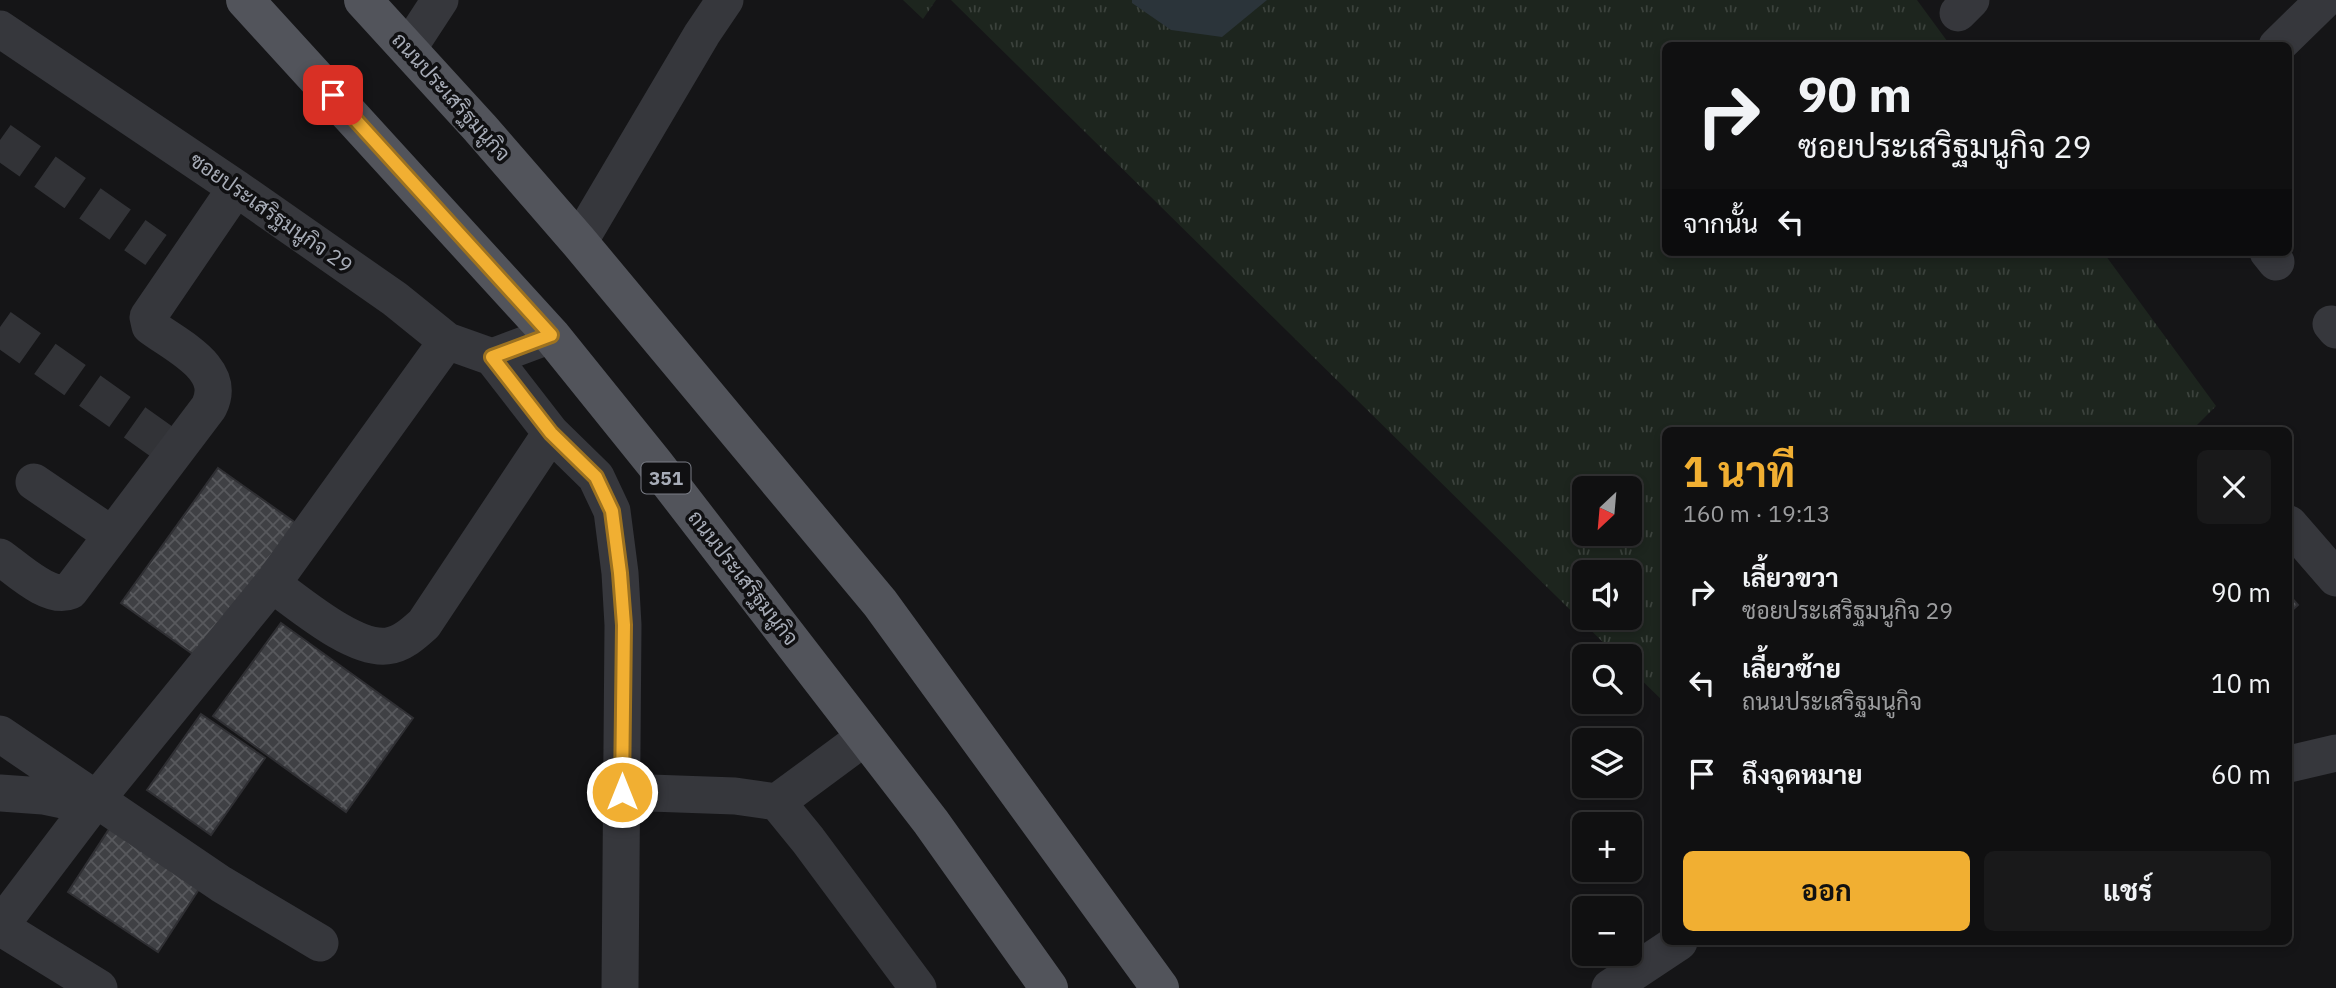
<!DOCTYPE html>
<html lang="th">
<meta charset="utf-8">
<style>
:root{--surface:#101011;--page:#19191a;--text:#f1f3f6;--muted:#9c9d9f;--line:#303031;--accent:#f1af32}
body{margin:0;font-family:"IBM Plex Sans",Sarabun,sans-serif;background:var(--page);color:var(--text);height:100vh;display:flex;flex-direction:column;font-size:26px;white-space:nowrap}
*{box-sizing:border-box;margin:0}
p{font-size:23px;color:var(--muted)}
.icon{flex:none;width:38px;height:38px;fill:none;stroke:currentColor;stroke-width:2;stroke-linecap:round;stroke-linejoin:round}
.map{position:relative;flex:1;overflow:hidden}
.details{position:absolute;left:1662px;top:427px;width:630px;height:518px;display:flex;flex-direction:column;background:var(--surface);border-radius:10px;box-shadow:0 4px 10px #0003,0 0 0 2px var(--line)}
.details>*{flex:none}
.hud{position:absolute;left:1662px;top:42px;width:630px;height:214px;border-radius:10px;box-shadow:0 4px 10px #0003,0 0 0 2px var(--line);background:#101011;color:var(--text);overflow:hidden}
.needle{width:46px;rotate:206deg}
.tools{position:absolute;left:1572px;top:476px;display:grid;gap:14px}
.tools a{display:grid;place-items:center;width:70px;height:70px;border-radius:10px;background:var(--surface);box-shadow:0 4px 10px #0003,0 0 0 2px var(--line);font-size:35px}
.pin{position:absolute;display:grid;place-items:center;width:60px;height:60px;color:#fff;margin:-30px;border-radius:14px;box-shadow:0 4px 10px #0006}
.me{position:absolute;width:77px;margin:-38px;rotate:0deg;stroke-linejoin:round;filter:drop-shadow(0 0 5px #0008)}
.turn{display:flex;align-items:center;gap:24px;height:147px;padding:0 21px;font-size:32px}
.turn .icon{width:91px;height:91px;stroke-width:2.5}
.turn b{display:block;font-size:49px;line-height:60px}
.then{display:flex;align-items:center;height:66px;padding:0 21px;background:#0003;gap:14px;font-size:26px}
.round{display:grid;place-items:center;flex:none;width:74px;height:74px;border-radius:10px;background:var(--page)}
.headline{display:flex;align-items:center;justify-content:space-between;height:119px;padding:0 21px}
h1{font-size:42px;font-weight:700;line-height:52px;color:var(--accent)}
.primary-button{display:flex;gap:14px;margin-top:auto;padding:14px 21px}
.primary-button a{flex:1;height:80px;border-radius:10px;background:var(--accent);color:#111;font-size:28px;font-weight:700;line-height:80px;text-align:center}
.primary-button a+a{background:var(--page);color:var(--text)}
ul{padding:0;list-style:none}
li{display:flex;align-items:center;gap:21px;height:91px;padding:0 21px}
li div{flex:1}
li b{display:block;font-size:26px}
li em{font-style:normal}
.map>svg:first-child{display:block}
.grass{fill:url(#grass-tufts);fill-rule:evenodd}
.water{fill:#2b343a}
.building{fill:url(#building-cross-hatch);stroke:#2f2f33;stroke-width:2}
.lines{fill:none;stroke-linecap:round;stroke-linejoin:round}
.minor-tunnel{stroke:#323337;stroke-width:37;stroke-dasharray:37 18;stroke-linecap:butt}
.minor{stroke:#36373c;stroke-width:37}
.major{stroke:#52545b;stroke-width:38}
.route-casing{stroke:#9d7220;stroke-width:18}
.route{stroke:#f1af32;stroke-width:12}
.labels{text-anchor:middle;stroke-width:7;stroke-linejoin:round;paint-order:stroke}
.shield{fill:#101012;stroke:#7a7d86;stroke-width:2}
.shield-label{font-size:19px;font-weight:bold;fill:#a7acb7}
.street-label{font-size:21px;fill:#a7acb7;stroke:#101012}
</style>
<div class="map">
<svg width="2336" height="988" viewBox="0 0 2336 988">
<defs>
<pattern id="grass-tufts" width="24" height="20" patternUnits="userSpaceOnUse" patternTransform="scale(1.75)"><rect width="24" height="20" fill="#1d251e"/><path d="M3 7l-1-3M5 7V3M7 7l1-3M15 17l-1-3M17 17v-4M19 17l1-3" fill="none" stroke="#3b423c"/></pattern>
<pattern id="building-cross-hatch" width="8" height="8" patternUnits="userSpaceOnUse" patternTransform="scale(1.75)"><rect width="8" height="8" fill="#3f4044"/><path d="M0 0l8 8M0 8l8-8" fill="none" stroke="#58595d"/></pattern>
</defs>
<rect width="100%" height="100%" fill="#151517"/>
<path class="grass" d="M903 0H936L923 19Z
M951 0H1917L1950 45 1666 46V252H2103L2216 406 2192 430H1666V704L1629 668V656H1617ZM1584 488H1629V534H1584ZM1584 572H1629V618H1584Z"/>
<path class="water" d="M1132 0H1267L1222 37 1171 30 1132 3Z"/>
<path class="building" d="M218 468 300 526 204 662 121 603Z
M2289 595 2298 605 2289 613Z
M281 623 413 718 346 812 213 716Z
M201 714 265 758 211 835 147 790Z
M113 823 203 883 158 952 68 892Z"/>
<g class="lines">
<path class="minor-tunnel" d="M0 140 156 250
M0 327 175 451"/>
<path class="minor" d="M1958 13 1971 0
M0 29 236 188 395 299 447 341 492 357 551 335
M2277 46 2324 0
M408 49 440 0
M579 242 702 34 725 0
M2268 252 2276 262
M2331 324 2336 330
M492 357 551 433 596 477 612 511 620 573 623 625 620 988
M34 482 112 535
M2289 524 2336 578
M0 557C17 569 49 600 70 591L209 407C228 368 176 346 150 326L148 317 236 188
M272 584C299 603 353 650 387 646 402 644 413 634 424 624L551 433
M0 734 221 884 320 943
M2289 764 2336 753
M622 792 735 796 777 802 808 840 918 988
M0 793 43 796 91 806
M777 802 865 737
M0 926 91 806 272 584 447 341
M0 927 99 988
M1610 988 1679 942"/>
<path class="major" d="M245 0 551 335 655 464 931 822 1049 988
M363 0 480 128 579 242 880 603 1160 988"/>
</g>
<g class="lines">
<g class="route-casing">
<path id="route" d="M333 95 551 335 492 357 551 433 596 477 612 511 620 573 624 625 622 792"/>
</g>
<use href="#route" class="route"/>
</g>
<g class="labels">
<rect class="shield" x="641.5" y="462.5" width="49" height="31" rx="5"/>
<g class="shield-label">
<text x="666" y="485">351</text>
</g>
<g class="street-label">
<text transform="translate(451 97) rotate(48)" y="7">ถนนประเสริฐมนูกิจ</text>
<text transform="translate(271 213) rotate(35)" y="7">ซอยประเสริฐมนูกิจ 29</text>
<text transform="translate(743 578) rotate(52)" y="7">ถนนประเสริฐมนูกิจ</text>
</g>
</g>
</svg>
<div class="tools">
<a><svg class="needle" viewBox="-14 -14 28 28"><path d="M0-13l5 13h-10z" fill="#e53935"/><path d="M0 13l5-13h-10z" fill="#9c9d9f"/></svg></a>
<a><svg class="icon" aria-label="sound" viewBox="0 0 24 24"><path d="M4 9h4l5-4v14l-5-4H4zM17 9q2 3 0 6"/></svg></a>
<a><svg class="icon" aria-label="search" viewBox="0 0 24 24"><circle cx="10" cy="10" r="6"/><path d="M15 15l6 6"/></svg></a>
<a><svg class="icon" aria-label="layers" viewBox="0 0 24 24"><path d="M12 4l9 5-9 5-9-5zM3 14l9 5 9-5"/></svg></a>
<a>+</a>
<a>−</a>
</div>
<div class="pin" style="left:333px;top:95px;background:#d93025"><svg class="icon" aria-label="arrive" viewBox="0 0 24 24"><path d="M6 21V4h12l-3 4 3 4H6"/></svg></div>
<svg class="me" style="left:622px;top:792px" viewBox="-20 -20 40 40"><circle r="17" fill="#f1af32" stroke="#fff" stroke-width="3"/><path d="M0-11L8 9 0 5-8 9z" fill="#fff"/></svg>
<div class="hud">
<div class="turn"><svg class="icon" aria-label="right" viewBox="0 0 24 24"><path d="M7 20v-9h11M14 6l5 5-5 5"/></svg><div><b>90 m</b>ซอยประเสริฐมนูกิจ 29</div></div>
<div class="then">จากนั้น<svg class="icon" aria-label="left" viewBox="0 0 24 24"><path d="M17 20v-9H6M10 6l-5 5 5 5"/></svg></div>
</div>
<section class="details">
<div class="headline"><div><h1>1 นาที</h1><p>160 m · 19:13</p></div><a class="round"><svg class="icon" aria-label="close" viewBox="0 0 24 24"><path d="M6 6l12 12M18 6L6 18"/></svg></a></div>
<ul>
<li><svg class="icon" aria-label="right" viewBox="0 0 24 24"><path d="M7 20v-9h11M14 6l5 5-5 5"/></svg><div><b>เลี้ยวขวา</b><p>ซอยประเสริฐมนูกิจ 29</p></div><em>90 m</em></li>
<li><svg class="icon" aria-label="left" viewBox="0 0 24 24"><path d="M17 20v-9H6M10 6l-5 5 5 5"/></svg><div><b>เลี้ยวซ้าย</b><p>ถนนประเสริฐมนูกิจ</p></div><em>10 m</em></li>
<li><svg class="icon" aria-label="arrive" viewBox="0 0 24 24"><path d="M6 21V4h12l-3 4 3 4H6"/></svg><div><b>ถึงจุดหมาย</b></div><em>60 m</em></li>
</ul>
<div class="primary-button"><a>ออก</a><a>แชร์</a></div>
</section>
</div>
